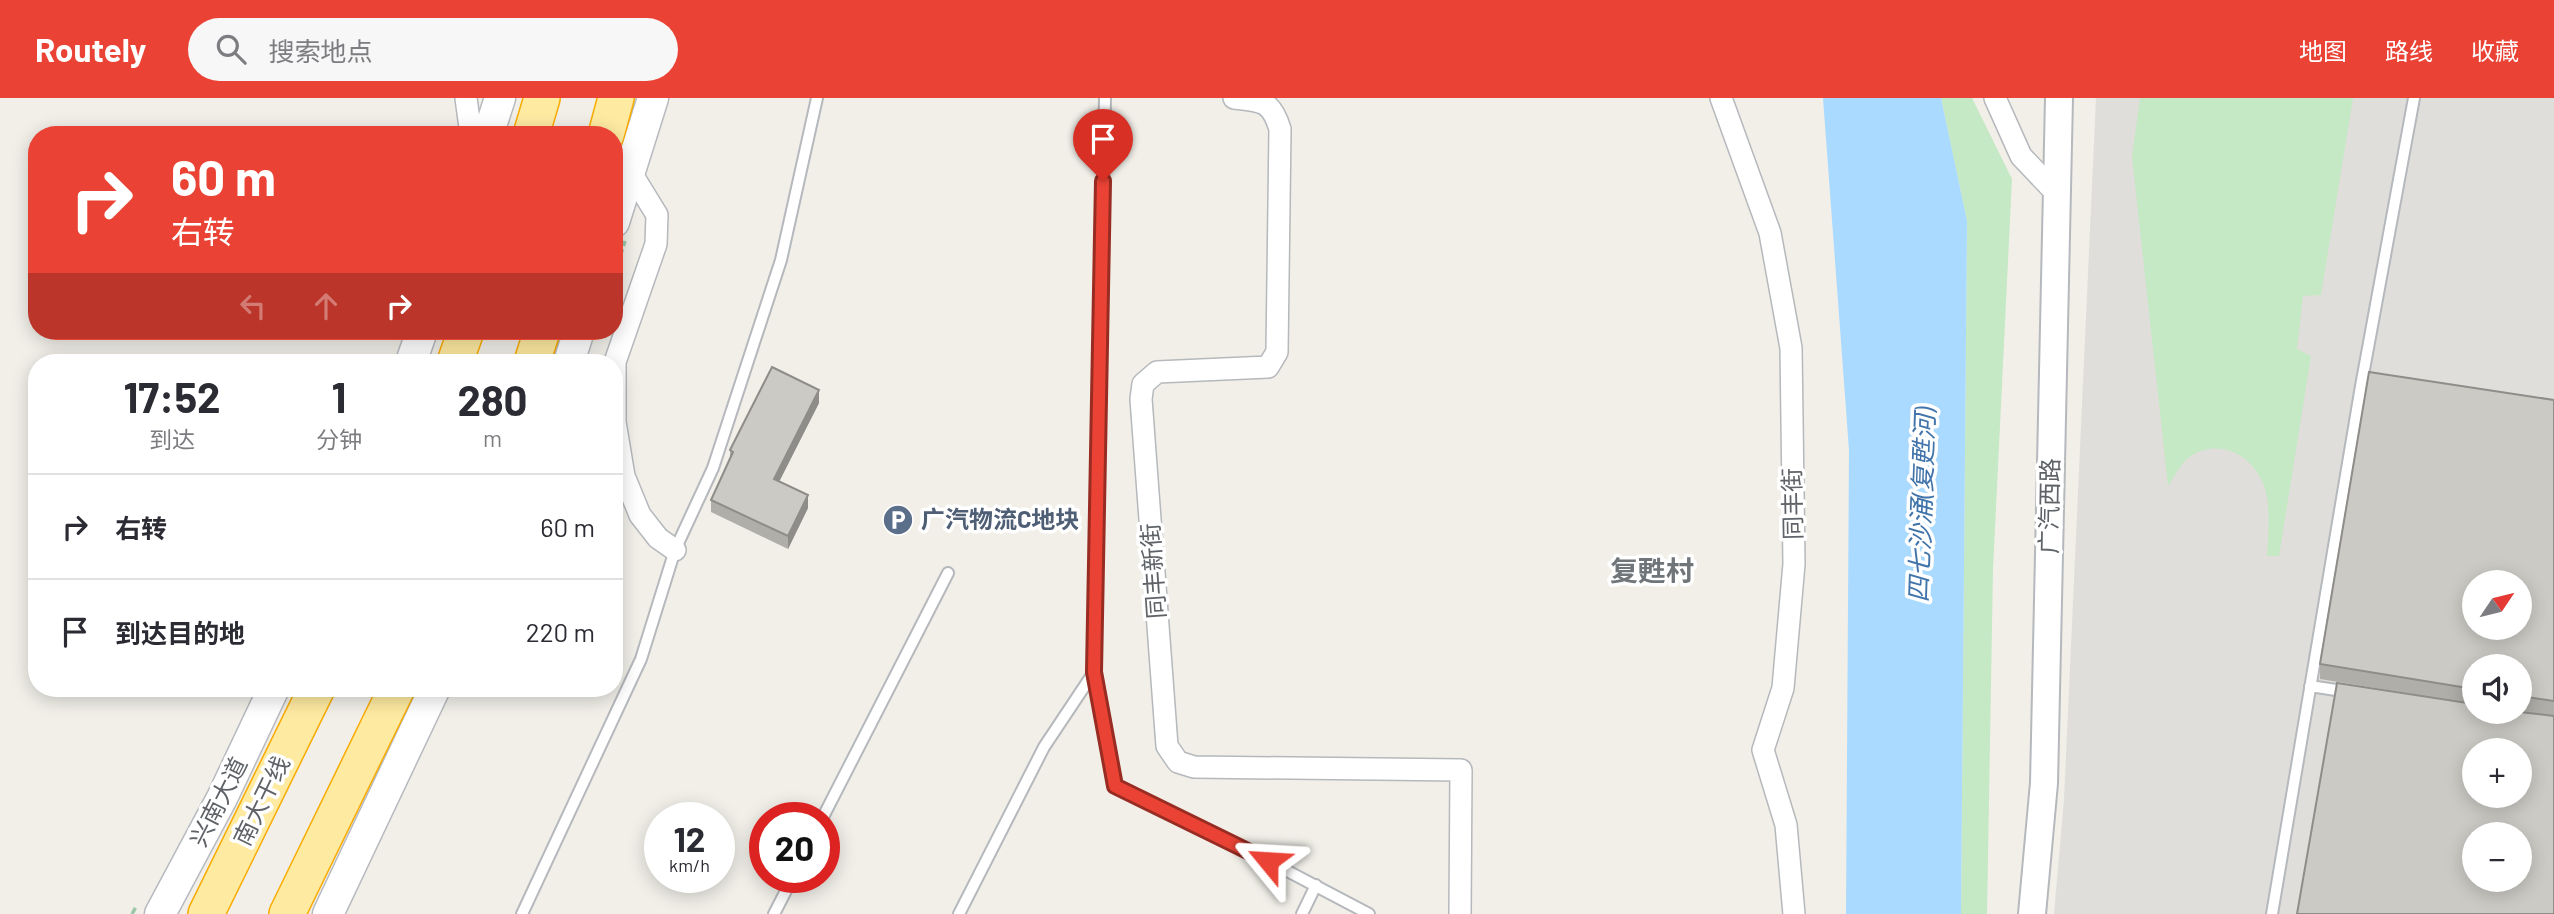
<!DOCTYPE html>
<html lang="zh">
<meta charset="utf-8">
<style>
:root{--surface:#fff;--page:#f7f7f7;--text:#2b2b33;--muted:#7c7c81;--line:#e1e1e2;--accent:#ea4335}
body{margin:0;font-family:Barlow,"Noto Sans SC",sans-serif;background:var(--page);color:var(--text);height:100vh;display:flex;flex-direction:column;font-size:26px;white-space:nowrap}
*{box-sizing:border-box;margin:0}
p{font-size:23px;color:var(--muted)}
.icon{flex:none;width:38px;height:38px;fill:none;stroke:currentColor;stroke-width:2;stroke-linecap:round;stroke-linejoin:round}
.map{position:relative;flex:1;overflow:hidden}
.sheet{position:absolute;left:28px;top:256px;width:595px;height:343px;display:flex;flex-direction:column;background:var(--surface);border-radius:28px;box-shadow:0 4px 18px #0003}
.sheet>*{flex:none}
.hud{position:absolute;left:28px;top:28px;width:595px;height:214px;border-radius:28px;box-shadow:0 4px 18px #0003;background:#ea4335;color:#fff;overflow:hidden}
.needle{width:46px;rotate:55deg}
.tools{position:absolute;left:2462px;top:472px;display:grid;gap:14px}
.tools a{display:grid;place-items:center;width:70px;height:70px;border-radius:50%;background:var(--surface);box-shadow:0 4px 18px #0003;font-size:35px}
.speed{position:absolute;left:644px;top:704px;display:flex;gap:14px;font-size:35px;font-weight:700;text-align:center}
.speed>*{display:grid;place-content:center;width:91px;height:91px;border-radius:50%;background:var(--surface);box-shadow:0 4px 18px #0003;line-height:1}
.speed small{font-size:18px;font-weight:400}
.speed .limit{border:10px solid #d22;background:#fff;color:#111}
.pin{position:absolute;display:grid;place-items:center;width:60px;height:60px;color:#fff;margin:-72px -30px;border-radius:50% 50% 50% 0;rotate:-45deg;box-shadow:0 0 7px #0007}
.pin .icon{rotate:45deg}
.me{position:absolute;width:77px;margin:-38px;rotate:297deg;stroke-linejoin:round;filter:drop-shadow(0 0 5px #0008)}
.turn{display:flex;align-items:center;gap:24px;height:147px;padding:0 28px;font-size:32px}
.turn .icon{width:91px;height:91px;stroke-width:2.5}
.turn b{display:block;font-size:49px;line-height:60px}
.lanes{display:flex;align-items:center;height:66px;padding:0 28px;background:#0003;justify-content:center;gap:35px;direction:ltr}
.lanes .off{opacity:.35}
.eta{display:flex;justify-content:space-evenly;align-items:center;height:119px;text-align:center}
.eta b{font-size:42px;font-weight:700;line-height:49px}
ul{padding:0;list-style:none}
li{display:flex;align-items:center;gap:21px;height:105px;padding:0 28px;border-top:2px solid var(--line)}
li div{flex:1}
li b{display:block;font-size:26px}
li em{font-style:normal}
header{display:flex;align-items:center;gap:42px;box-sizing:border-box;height:98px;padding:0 35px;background:var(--accent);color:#fff}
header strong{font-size:33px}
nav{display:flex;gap:38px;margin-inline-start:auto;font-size:24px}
.search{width:490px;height:63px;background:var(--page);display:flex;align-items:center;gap:18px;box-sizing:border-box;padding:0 24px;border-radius:38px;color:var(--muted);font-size:26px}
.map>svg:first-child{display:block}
.industrial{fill:#e0deda;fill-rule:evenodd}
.green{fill:#c5e8c5}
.water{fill:#aadaff}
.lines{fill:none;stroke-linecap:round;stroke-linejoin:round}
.service-casing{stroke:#b5b8bc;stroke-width:14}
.minor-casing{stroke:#b5b8bc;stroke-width:24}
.tertiary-casing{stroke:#b5b8bc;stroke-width:30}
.secondary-casing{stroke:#b6babf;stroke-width:33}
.trunk-casing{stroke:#f9ab00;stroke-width:38}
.path{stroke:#9cc7a9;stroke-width:3.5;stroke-dasharray:7 3.5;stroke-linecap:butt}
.service{stroke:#fff;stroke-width:10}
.minor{stroke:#fff;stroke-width:21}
.tertiary{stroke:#fff;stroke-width:26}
.secondary{stroke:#fff;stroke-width:30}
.trunk{stroke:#feeaa1;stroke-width:35}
.wall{fill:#afaea9}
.shaded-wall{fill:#8f8d8a}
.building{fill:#cccac5;stroke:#8f8d8a;stroke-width:2;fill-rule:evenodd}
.route-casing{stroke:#982c22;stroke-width:18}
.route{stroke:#ea4335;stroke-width:12}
.labels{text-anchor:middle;stroke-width:7;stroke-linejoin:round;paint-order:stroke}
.street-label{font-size:24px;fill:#5f6368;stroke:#fff}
.service-label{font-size:24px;font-weight:bold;fill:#4e5e75;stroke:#fff;text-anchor:start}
.water-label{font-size:26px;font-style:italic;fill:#4174aa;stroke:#fff}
.quarter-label{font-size:28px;font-weight:bold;fill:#70757a;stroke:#fff}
</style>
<header>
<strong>Routely</strong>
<div class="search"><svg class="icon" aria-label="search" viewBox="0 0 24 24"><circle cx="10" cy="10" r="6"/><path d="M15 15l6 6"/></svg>搜索地点</div>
<nav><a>地图</a><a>路线</a><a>收藏</a></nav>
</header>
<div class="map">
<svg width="2554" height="816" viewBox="0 0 2554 816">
<rect width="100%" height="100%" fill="#f1efe8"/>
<path class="industrial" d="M2096 0H2554V816H2054L2064 701ZM2474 485H2520V530H2474ZM2474 569H2520V614H2474ZM2474 653H2520V698H2474ZM2474 737H2520V782H2474Z"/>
<path class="green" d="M1941 0H1972L2012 81 1993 471 1987 816H1961L1967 124Z
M2140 0H2353L2321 197 2303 198 2297 251 2311 258 2279 458H2267C2268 436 2272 403 2262 383 2249 355 2218 341 2191 358 2182 363 2174 379 2168 388L2132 59Z"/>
<path class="water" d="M1823 0H1941L1967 123 1961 816H1846L1849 352Z"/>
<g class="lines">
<g class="service-casing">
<path id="service" d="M1105 0 1094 574 1115 688 1221 738 1369 816
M2310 588 2349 594
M823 719 948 475
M522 816 641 561 675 452 713 370 781 162 817 0
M774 816 793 779
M959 816 1044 649 1094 574
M1302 816 1316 787
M2272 816 2361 288 2414 0"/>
</g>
<g class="minor-casing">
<path id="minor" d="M466 0 471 37
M1234 0C1262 3 1271 2 1280 31L1277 254 1268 269 1157 274 1143 286 1141 301 1167 648 1178 664 1194 669 1461 672 1460 816
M1721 0 1770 135 1791 250 1794 466 1783 590 1763 652 1786 727 1794 816
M1995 0 2021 58 2057 96
M630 73 657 117 656 146 615 264V324L624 378 640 417 658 440 675 452"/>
</g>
<g class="tertiary-casing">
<path id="tertiary" d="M2032 816 2044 685 2059 0"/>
</g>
<g class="secondary-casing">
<path id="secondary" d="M488 37 500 0
M614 124 653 0
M411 264 422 233
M569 264 579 233
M160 816 222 700 274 590
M328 816 435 590"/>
</g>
<g class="trunk-casing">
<path id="trunk" d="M531 37 542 0
M606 37 616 0
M455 264 466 233
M532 264 542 233
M206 816 317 590
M287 816 397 590"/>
</g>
<path class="path" d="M614 178 625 143
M132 816 137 807"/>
<use href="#service" class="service"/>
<use href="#minor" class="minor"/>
<use href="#tertiary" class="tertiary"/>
<use href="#secondary" class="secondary"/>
<use href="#trunk" class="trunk"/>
</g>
<path class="wall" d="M2554 302V618L2520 613V569H2474V606L2320 581V566Z
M819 305 779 383 808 410 788 451 711 414V402L730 362V352Z"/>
<path class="shaded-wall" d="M819 292V305L774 394V381Z
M808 397V410L788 451V438Z"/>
<path class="building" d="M772 269 819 292 774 381 808 397 788 438 711 402 733 354 730 352Z
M2369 274 2554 302V603L2520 598V569H2474V591L2320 566ZM2474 485H2520V530H2474Z
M2337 585 2474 606V614H2520L2554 618V816H2297ZM2474 653H2520V698H2474ZM2474 737H2520V782H2474Z"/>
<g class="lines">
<g class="route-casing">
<path id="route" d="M1103 83 1094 574 1115 688 1268 763"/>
</g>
<use href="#route" class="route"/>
</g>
<defs>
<g id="parking-disc" transform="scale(1.575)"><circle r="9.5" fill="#5c6f8a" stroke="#fff"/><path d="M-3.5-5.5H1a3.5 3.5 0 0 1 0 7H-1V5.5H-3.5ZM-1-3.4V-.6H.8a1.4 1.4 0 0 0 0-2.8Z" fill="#fff"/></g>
</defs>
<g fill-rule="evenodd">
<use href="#parking-disc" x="898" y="422"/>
</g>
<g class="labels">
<g class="street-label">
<text transform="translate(1793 406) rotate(-91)" y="8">同丰街</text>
<text transform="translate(2050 408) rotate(-89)" y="8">广汽西路</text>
<text transform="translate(1154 473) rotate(-94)" y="8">同丰新街</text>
<text transform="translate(262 703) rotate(-64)" y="8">南大干线</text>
<text transform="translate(219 704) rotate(-63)" y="8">兴南大道</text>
</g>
<g class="service-label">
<text x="921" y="430">广汽物流C地块</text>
</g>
<g class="water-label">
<text transform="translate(1922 407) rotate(-88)" y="9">四七沙涌(复甦河)</text>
</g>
<g class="quarter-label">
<text x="1652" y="483">复甦村</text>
</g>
</g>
</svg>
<div class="tools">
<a><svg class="needle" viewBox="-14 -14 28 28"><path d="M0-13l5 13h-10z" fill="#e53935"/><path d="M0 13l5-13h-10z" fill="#7c7c81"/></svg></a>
<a><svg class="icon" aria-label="sound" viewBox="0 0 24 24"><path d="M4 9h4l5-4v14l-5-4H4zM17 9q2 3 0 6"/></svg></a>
<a>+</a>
<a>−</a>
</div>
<div class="speed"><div>12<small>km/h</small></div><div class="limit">20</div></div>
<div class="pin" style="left:1103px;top:83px;background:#d93025"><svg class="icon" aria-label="arrive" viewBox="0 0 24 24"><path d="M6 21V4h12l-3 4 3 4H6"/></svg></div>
<svg class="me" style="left:1268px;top:763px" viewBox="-20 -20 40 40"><path d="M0-17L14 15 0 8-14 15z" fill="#ea4335" stroke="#fff" stroke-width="4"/></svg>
<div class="hud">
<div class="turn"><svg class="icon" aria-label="right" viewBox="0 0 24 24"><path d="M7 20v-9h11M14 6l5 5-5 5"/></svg><div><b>60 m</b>右转</div></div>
<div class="lanes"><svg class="icon off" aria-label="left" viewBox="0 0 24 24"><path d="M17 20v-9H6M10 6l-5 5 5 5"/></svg><svg class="icon off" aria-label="ahead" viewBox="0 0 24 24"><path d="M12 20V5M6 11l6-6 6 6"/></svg><svg class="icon" aria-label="right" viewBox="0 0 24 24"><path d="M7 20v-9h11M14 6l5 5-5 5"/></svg></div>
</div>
<section class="sheet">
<div class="eta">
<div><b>17:52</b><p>到达</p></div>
<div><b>1</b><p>分钟</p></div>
<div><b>280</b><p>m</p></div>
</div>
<ul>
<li><svg class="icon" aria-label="right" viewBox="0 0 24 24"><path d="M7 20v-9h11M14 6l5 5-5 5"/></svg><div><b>右转</b></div><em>60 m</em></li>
<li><svg class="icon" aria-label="arrive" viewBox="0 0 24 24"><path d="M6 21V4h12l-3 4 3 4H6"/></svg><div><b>到达目的地</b></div><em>220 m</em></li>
</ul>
</section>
</div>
